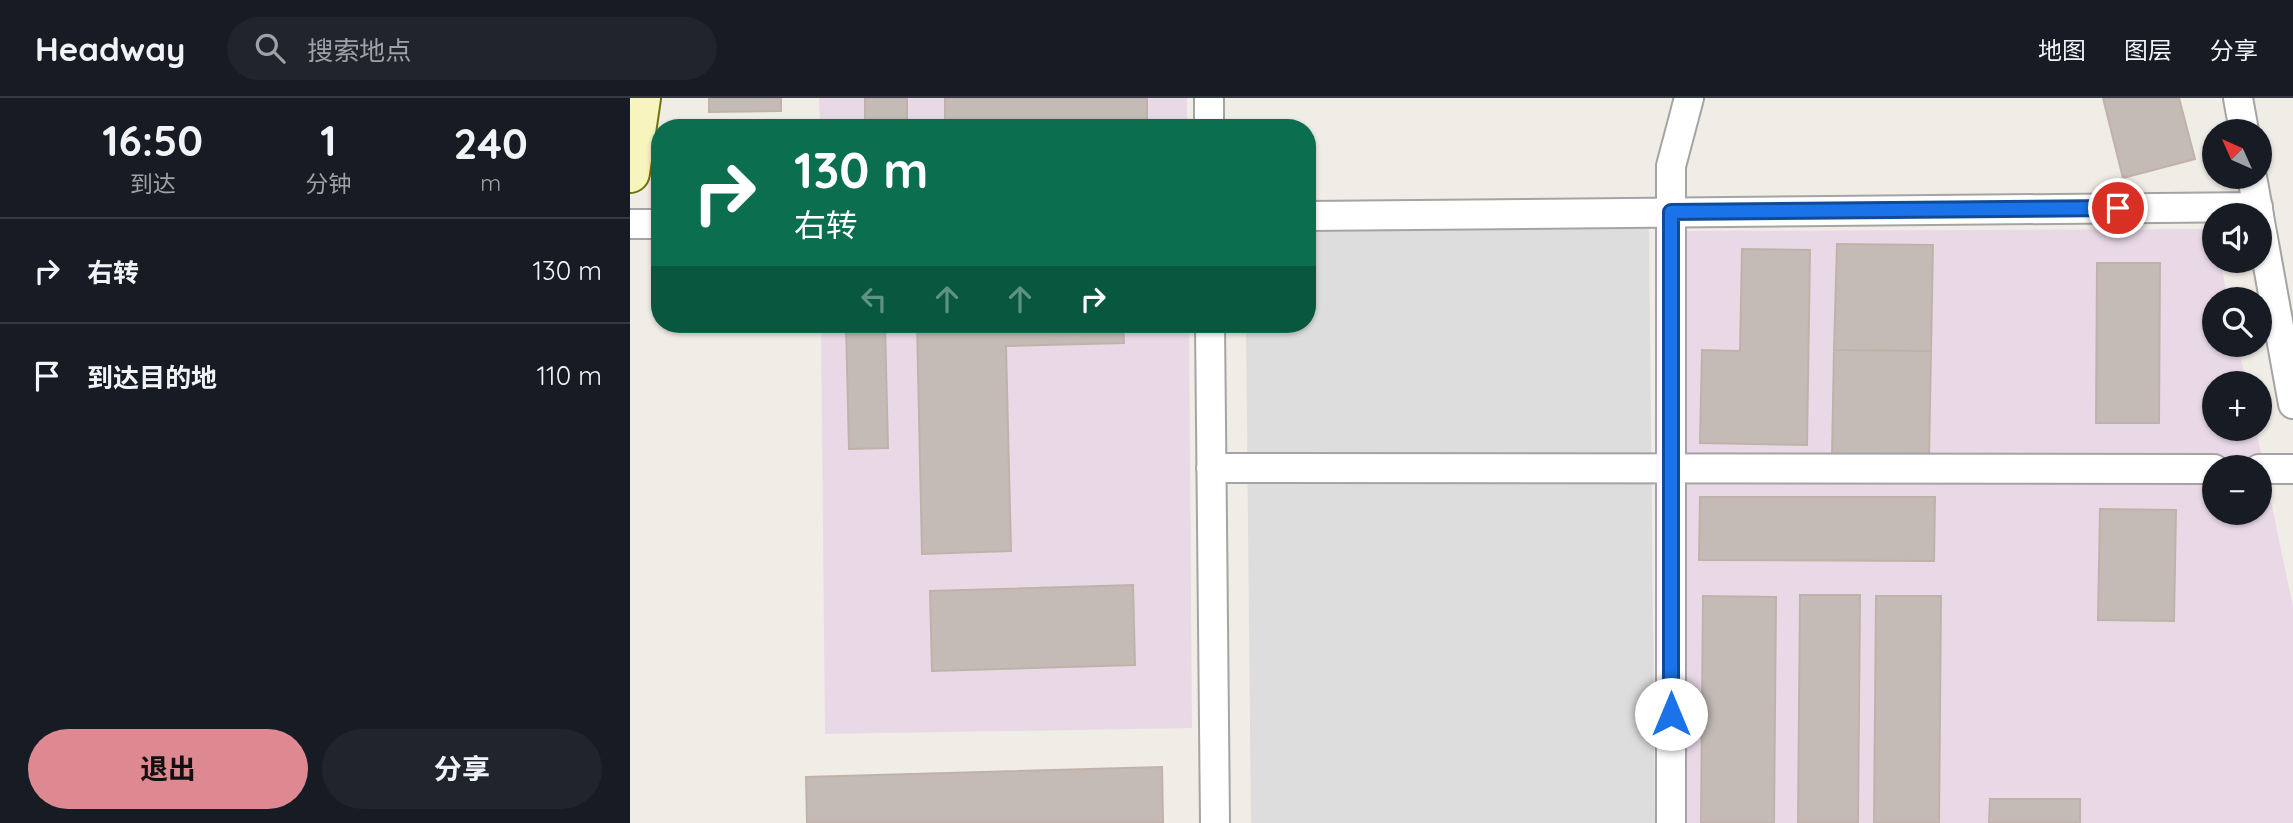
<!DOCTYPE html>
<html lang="zh">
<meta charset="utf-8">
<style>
:root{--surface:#171b24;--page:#20242c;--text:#f1f3f6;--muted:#9ea1a6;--line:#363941;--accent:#de8992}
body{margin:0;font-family:Quicksand,"Noto Sans SC",sans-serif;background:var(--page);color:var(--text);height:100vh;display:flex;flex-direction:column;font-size:26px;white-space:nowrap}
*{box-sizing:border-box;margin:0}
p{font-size:23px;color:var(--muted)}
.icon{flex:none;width:38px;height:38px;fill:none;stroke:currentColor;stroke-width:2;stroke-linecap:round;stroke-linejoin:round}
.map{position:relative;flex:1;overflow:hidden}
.panel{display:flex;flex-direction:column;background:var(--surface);width:630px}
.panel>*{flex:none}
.guide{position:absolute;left:21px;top:21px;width:665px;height:214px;border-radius:28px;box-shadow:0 2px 5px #0004;background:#0b6e4f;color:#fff;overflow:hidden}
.needle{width:46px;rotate:315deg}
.fabs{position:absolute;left:1572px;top:21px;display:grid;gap:14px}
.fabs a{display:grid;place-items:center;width:70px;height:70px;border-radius:50%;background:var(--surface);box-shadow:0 2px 5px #0004;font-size:35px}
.pin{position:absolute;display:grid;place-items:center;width:60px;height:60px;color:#fff;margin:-30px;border:4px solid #fff;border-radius:50%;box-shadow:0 2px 7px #0007}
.me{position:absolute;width:77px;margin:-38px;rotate:0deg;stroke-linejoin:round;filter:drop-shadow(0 0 5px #0008)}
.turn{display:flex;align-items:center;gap:24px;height:147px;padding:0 28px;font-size:32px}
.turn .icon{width:91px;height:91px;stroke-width:2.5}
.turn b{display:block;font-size:49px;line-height:60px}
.lanes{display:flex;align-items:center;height:66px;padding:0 28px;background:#0003;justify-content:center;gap:35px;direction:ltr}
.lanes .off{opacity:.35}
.eta{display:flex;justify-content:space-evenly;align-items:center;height:119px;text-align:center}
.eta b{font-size:42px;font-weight:700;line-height:49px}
.primary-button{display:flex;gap:14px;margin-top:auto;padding:14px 28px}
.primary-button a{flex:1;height:80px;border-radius:42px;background:var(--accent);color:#111;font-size:28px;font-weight:700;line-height:80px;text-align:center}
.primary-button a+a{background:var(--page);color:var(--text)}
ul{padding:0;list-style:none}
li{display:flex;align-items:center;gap:21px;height:105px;padding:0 28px;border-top:2px solid var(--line)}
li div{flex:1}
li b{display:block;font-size:26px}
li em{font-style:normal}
header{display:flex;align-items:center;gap:42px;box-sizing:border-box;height:98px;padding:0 35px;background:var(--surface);border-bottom:2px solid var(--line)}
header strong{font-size:33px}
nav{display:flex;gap:38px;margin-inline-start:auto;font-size:24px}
.search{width:490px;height:63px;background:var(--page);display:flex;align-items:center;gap:18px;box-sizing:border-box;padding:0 24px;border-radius:38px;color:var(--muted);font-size:26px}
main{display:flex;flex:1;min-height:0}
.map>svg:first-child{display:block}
.residential{fill:#dedddd}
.industrial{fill:#e9d9e7;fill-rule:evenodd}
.building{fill:#c4bbb6;stroke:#c1b2a9;stroke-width:2}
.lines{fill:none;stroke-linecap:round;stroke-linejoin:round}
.street-casing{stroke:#a4a4a4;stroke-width:32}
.secondary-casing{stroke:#717409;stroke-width:42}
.street{stroke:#fff;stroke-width:28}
.secondary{stroke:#f7f5bd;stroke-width:38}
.route-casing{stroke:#114b97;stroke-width:18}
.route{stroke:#1a73e8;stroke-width:12}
</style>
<header>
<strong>Headway</strong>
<div class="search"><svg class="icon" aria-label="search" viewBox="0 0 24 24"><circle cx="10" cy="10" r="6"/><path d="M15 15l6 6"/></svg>搜索地点</div>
<nav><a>地图</a><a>图层</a><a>分享</a></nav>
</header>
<main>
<section class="panel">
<div class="eta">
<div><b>16:50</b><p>到达</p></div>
<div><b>1</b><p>分钟</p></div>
<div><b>240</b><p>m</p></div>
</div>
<ul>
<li><svg class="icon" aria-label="right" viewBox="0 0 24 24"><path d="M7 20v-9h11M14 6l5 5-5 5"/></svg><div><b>右转</b></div><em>130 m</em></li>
<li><svg class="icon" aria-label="arrive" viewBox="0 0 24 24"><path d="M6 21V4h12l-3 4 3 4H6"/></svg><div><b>到达目的地</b></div><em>110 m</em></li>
</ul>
<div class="primary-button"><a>退出</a><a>分享</a></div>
</section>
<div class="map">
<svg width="1663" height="725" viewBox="0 0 1663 725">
<rect width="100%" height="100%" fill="#f0ece6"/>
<path class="residential" d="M1019 129 1025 725H621L616 226H677V134Z"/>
<path class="industrial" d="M189 0H557V30H190Z
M1584 131V163H1590L1598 201H1584V247H1608L1616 285H1584V331H1626L1663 509V725H1053L1054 133ZM1584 369H1629V415H1584Z
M191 226H559L562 630 195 636Z"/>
<path class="building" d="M79 0H151V13L79 14Z
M235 0H277V29L235 30Z
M315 0H517V30H315Z
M1473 0H1549L1565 61 1493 80Z
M1207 146 1303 147 1301 253 1204 252Z
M1112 151 1180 152 1177 347 1070 345 1072 252 1110 253Z
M1467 165H1530L1529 325H1466Z
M216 226H255L258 350 219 351Z
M287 226H493L494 245 376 248 381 453 292 456Z
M1204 252 1301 253 1299 360 1202 358Z
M1070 399H1305L1304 463 1069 462Z
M1470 411 1546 412 1544 523 1468 522Z
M503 487 505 567 302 573 300 493Z
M1170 497H1230L1228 725H1168Z
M1073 498 1146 499 1144 725H1071Z
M1246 498H1311L1309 725H1244Z
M532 669 533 725H177L176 679Z
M1360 701H1450V725H1359Z"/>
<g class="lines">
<g class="street-casing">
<path id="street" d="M1608 0 1614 33
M579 30V0
M1622 79 1629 117
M677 118 1628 109
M1629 118 1663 306
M0 126H30
M580 226 585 725
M581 370 1584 371
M1629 371H1663
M1041 725V68L1059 0"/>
</g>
<g class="secondary-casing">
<path id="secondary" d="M0 75 11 0"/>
</g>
<use href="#street" class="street"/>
<use href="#secondary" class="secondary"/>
</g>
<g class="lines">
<g class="route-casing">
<path id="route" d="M1041 616V114L1488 110"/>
</g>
<use href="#route" class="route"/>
</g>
</svg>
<div class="fabs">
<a><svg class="needle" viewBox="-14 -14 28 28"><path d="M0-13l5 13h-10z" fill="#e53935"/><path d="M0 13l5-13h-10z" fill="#9ea1a6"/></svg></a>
<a><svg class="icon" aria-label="sound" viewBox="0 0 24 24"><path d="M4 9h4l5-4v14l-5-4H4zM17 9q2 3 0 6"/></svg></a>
<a><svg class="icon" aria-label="search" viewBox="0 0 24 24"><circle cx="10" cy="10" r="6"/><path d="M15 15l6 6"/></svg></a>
<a>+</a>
<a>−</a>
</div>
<div class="pin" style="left:1488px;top:110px;background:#d93025"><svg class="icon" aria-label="arrive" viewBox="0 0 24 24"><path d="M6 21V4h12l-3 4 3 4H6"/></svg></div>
<svg class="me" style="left:1041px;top:616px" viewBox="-20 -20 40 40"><circle r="19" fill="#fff"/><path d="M0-13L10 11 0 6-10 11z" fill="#1a73e8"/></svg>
<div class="guide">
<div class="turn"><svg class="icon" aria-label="right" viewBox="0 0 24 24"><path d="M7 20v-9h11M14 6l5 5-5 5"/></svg><div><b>130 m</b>右转</div></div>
<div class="lanes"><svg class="icon off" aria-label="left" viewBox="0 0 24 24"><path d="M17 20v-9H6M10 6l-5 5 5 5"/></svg><svg class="icon off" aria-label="ahead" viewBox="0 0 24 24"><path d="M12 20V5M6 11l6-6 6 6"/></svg><svg class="icon off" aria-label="ahead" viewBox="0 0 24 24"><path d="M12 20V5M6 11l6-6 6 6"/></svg><svg class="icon" aria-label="right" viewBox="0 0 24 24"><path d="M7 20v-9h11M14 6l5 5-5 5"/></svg></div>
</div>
</div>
</main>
